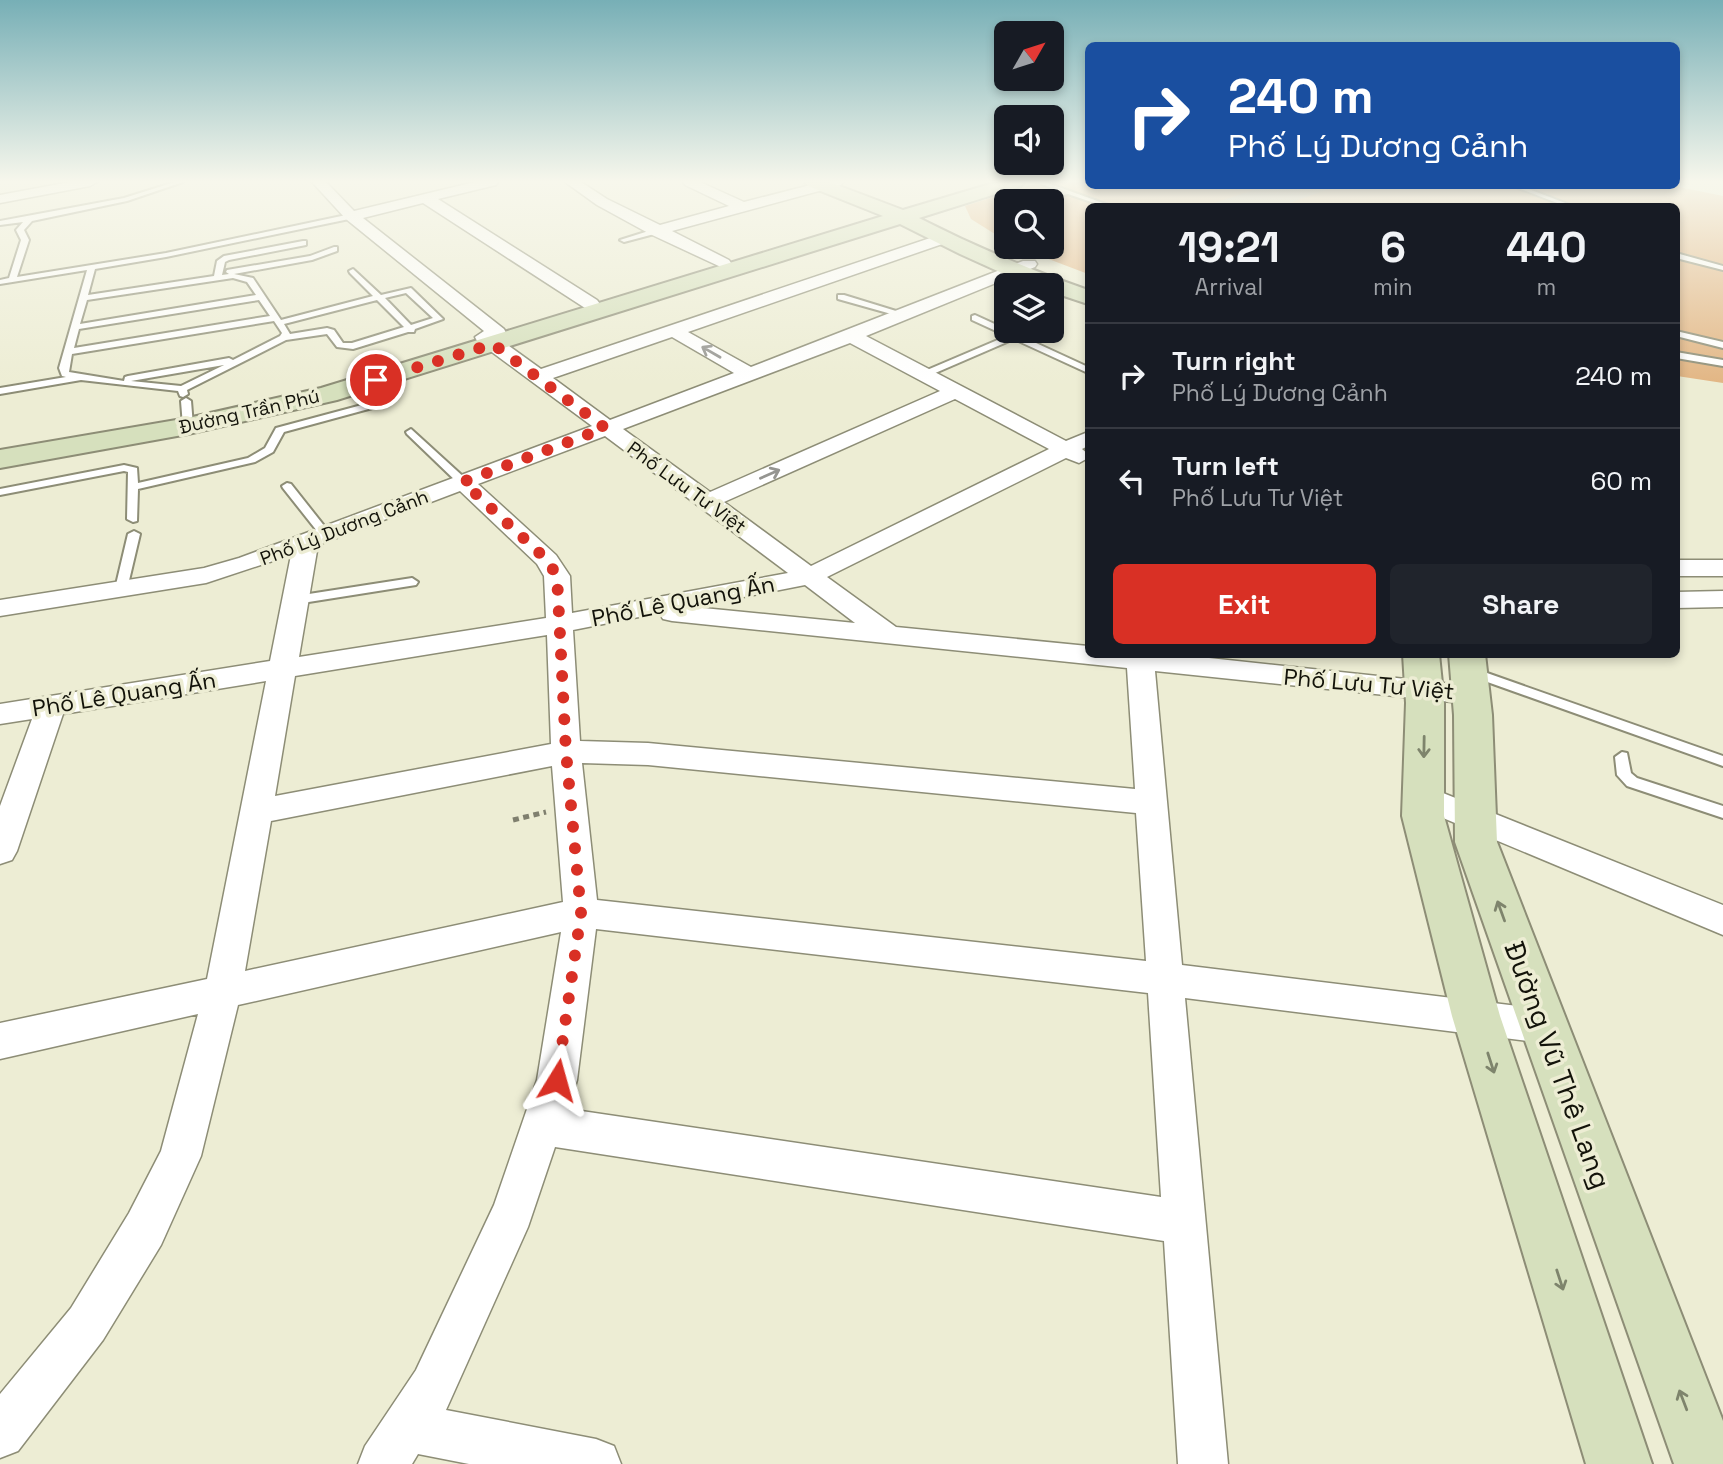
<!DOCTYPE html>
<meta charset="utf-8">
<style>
:root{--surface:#171b24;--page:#20242c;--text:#f1f3f6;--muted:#9ea1a6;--line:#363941;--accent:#d93025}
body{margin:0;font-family:"Space Grotesk",sans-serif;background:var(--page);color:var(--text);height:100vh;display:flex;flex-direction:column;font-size:26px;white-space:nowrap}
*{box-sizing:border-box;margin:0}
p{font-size:23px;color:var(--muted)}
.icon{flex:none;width:38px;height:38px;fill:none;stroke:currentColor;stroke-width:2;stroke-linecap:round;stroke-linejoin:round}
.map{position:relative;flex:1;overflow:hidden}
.panel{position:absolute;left:1085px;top:203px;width:595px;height:455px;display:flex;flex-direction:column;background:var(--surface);border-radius:10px;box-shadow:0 4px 10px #0003}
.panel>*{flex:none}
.banner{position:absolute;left:1085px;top:42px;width:595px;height:147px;border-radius:10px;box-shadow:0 4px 10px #0003;background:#1a4fa0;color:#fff;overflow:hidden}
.needle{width:46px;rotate:51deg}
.buttons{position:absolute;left:994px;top:21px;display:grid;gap:14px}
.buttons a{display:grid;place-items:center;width:70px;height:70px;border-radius:10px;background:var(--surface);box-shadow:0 4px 10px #0003;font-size:35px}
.pin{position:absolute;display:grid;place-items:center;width:60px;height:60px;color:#fff;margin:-30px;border:4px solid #fff;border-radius:50%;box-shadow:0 2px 7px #0007}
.me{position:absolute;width:77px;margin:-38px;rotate:8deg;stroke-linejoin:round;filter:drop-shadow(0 0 5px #0008)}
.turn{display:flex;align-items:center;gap:24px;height:147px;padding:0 28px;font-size:32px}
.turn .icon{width:91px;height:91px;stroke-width:2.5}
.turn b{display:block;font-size:49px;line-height:60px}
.eta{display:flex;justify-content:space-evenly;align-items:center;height:119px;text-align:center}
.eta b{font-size:42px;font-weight:700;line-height:49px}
.action{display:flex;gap:14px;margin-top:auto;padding:14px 28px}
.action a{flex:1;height:80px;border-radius:10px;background:var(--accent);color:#fff;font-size:28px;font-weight:700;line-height:80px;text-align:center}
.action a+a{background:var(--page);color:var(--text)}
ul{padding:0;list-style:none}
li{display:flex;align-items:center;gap:21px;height:105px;padding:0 28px;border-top:2px solid var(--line)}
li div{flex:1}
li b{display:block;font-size:26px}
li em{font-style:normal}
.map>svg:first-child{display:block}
.green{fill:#e2b583}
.building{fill:#c4baa3}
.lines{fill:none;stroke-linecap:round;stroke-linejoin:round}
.lane-casing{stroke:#8d8d76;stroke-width:4}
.street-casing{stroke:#8d8d76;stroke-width:3}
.secondary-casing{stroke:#8d8d76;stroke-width:4}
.path{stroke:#7f7f6e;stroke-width:5;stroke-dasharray:6 4.5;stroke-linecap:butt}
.lane{fill:#fff;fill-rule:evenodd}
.street{fill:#fff;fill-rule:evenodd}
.secondary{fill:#d6e0bd;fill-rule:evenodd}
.oneway{stroke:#959591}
.oneway2{stroke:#7e846c}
.route{stroke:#d93025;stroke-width:12;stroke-dasharray:0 21.6}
.labels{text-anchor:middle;stroke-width:7;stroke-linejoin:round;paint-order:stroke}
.far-street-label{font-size:19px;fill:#13130a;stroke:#ededd4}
.street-label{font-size:23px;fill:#13130a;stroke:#ededd4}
.near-street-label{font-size:28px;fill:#13130a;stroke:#ededd4}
</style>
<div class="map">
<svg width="1723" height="1464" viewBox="0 0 1723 1464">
<rect width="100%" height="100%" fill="#ededd4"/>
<path class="green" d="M1041 182H1088V186H1674L1723 196V383L1677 376 1676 206H1088V274L1017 247H1052V201H1006V241L971 219 965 206Z"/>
<path class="building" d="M1266 186H1331L1332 188 1281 206H1215L1214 203Z"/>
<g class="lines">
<g class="lane-casing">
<path id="lane" d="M175 182H183L127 201 32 221 24 230 29 240 17 277 166 253 351 214 354 218 166 257 95 269 88 295 214 276 217 261 224 256 303 241H306V245L229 260 225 262 222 275 229 274 226 272 227 270 310 256 334 247H337V251L312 260 234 274 253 278 281 320 373 296 350 273 349 271 353 269 381 295 411 288 443 319 415 329 414 332H408L353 349 337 347 327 334 286 340 187 390 188 394 183 397 180 396 178 391 81 380 0 394V388L66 377 62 376 59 368 87 270 0 284V280L9 278 21 240 16 230 23 222 0 225V221L124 198ZM233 278 247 282 256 295 80 324 87 300ZM406 293 433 318 411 325 385 298ZM259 300 270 316 74 348 79 329ZM377 300 404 327 352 343H343L334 330 327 328 290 334 284 324ZM274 321 282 333 280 336 233 360 229 358 128 376 125 377 124 381 69 372 72 354ZM224 365 181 386 131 381Z
M1037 182H1045L1111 206H1103L1068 194 1042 200V198L1061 192Z
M1513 186H1521L1573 206H1565Z
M655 229H658V233L624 242 620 240Z
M1676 253 1723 266V270L1676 258Z
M838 295H844L909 315 902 317 838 299Z
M975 315 1088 367V373L1014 339 926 377H920V373L1007 336 972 320V316Z
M1676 331 1723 342V348L1676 336Z
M1676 352 1723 360V366L1676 358Z
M186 398 191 401 193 426 188 429 183 426 181 401Z
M373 402 378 405 376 407 284 432 273 452 255 462 138 489 137 521 133 522 127 519 128 472 124 471 0 495V489L124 465 137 468 138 483 248 458 265 448 276 428Z
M411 429 467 480V484H459L407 434 406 432Z
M287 483 291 484 329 532V536H321L283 488 282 486Z
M134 531 140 534 127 589 121 593 115 589 128 534Z
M412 578 418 582 416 585 296 604 290 600 296 596Z
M1470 667 1723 756V766L1465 674 1463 671Z
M1622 752 1627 753 1631 773 1637 778 1723 806V818L1627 786 1617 775 1615 757Z"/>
</g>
<g class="street-casing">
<path id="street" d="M70 182H97L90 186 0 203V195Z
M312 182H326L354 211 475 182H498L496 185 438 199 597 300 600 304 597 308H585L423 203 363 218 504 329 506 333 498 338 541 369 945 233 951 235 953 238 951 241 688 332 751 367 1023 261H1035L1037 264 1035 267 866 336 1066 441 1088 432V446L1082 449 1088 454V458L1079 463 1066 458 827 577 896 627 1088 646V654H1172L1481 687 1485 694 1481 701 1471 704 1155 671 1182 965 1543 1009 1556 1014 1562 1026 1556 1038 1543 1043 1185 998 1228 1464H1178L1164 1241 555 1147 528 1227 446 1410 596 1439 614 1446 621 1464H469L418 1454 412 1464H358L365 1446 416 1370 494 1205 537 1080 561 932 238 1005 201 1156 161 1245 103 1340 18 1451 0 1458V1394L71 1308 129 1213 161 1151 198 1014 0 1059V1023L207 979 266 681 63 714 17 851 12 860 0 864V806L32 719 0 724V704L270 661 291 555 206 583 0 616V600L204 568 239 558 592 426 477 341 475 337 484 331 346 219ZM672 337 734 373 610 420 553 378ZM850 343 940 391 710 492 623 429ZM955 399 1049 449 811 566 724 502ZM605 436 788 573 572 613 570 576 556 555 478 484ZM460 491 537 564 544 576 546 618 299 657 318 545ZM805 585 855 623 693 607ZM659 613 663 619 672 621 1127 668 1135 789 648 743 580 741 573 630ZM547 635 551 744 275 796 295 676ZM582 763 648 765 1136 813 1146 961 597 900ZM552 766 563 902 245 971 271 821ZM596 929 1148 993 1161 1197 568 1109 577 1080Z
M565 182H581L607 199 660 225 729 206 685 185 683 182H700L744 202 822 182H843L841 185 672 231 729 260 731 263 723 268 650 234 597 205Z
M1676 560H1723V576H1676Z
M1723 591V607L1676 608V592Z
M1423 785 1723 905V935L1412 805 1407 797 1412 789Z"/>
</g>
<g class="secondary-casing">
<path id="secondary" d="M805 182H829L903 210 997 182H1024L1021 186 919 218C974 246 1030 270 1088 290V304L1052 292V285H1033L1022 282 960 254 900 224 337 400 188 434 0 468V450L188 418 321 388 883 216 808 186Z
M1403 654H1439L1444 703V816L1500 1016 1652 1464H1586L1452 1016 1402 816 1406 703Z
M1449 654H1485L1492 715 1497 842 1723 1421V1464H1674L1455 842 1454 715Z"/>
</g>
<path class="path" d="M513 820 546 812"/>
<use href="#lane" class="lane"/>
<use href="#street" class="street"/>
<use href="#secondary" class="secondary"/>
</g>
<defs><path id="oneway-shaft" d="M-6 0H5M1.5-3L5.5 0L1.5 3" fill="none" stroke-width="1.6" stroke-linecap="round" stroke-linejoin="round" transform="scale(1.75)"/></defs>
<g class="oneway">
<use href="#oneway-shaft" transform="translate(711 352) rotate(-150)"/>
<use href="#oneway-shaft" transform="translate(770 474) rotate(-24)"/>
</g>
<g class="oneway2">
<use href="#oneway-shaft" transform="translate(1424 747) rotate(91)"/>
<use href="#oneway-shaft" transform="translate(1501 911) rotate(-110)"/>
<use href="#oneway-shaft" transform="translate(1491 1063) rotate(72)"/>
<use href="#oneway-shaft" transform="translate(1560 1280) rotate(72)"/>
<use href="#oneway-shaft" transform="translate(1683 1400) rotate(-111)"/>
</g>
<linearGradient id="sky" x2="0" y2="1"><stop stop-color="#77afb6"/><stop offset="0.47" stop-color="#f7f7ec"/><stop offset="1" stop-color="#f7f7ec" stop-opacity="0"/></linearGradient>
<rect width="1723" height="386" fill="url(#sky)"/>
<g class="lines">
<path class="route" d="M376 380 493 344 605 428 463 482 547 560 557 576 566 752 581 913 557 1080"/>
</g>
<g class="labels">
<g class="far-street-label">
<text transform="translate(249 411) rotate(-13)" y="7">Đường Trần Phú</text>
<text transform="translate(687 487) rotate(36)" y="7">Phố Lưu Tư Việt</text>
<text transform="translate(344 527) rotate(-21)" y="7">Phố Lý Dương Cảnh</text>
</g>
<g class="street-label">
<text transform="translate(683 601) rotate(-11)" y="8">Phố Lê Quang Ấn</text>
<text transform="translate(1369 684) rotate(5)" y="8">Phố Lưu Tư Việt</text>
<text transform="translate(124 694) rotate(-9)" y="8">Phố Lê Quang Ấn</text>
</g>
<g class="near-street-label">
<text transform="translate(1558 1065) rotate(70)" y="10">Đường Vũ Thê Lang</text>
</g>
</g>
</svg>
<div class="buttons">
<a><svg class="needle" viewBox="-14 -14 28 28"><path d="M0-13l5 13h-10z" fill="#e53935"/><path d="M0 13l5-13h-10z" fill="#9ea1a6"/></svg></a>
<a><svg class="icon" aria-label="sound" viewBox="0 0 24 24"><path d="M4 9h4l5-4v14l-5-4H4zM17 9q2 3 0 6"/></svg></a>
<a><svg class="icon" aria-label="search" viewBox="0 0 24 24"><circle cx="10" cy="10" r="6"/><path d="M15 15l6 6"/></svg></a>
<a><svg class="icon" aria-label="layers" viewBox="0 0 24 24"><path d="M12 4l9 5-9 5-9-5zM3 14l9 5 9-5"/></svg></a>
</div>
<div class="pin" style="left:376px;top:380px;background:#d93025"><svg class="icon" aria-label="arrive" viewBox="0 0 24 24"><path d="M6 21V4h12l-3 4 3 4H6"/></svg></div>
<svg class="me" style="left:557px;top:1080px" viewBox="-20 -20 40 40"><path d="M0-17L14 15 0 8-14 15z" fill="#d93025" stroke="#fff" stroke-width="4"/></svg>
<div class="banner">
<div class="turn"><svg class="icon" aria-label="right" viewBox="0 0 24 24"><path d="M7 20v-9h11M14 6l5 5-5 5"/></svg><div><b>240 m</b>Phố Lý Dương Cảnh</div></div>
</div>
<section class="panel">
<div class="eta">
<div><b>19:21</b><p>Arrival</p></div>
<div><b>6</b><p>min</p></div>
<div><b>440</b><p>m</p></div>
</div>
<ul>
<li><svg class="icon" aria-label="right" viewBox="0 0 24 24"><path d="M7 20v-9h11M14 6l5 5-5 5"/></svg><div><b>Turn right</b><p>Phố Lý Dương Cảnh</p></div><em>240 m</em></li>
<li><svg class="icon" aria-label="left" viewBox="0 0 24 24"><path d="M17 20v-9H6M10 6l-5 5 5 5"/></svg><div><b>Turn left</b><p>Phố Lưu Tư Việt</p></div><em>60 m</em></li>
</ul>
<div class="action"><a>Exit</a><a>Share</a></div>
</section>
</div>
